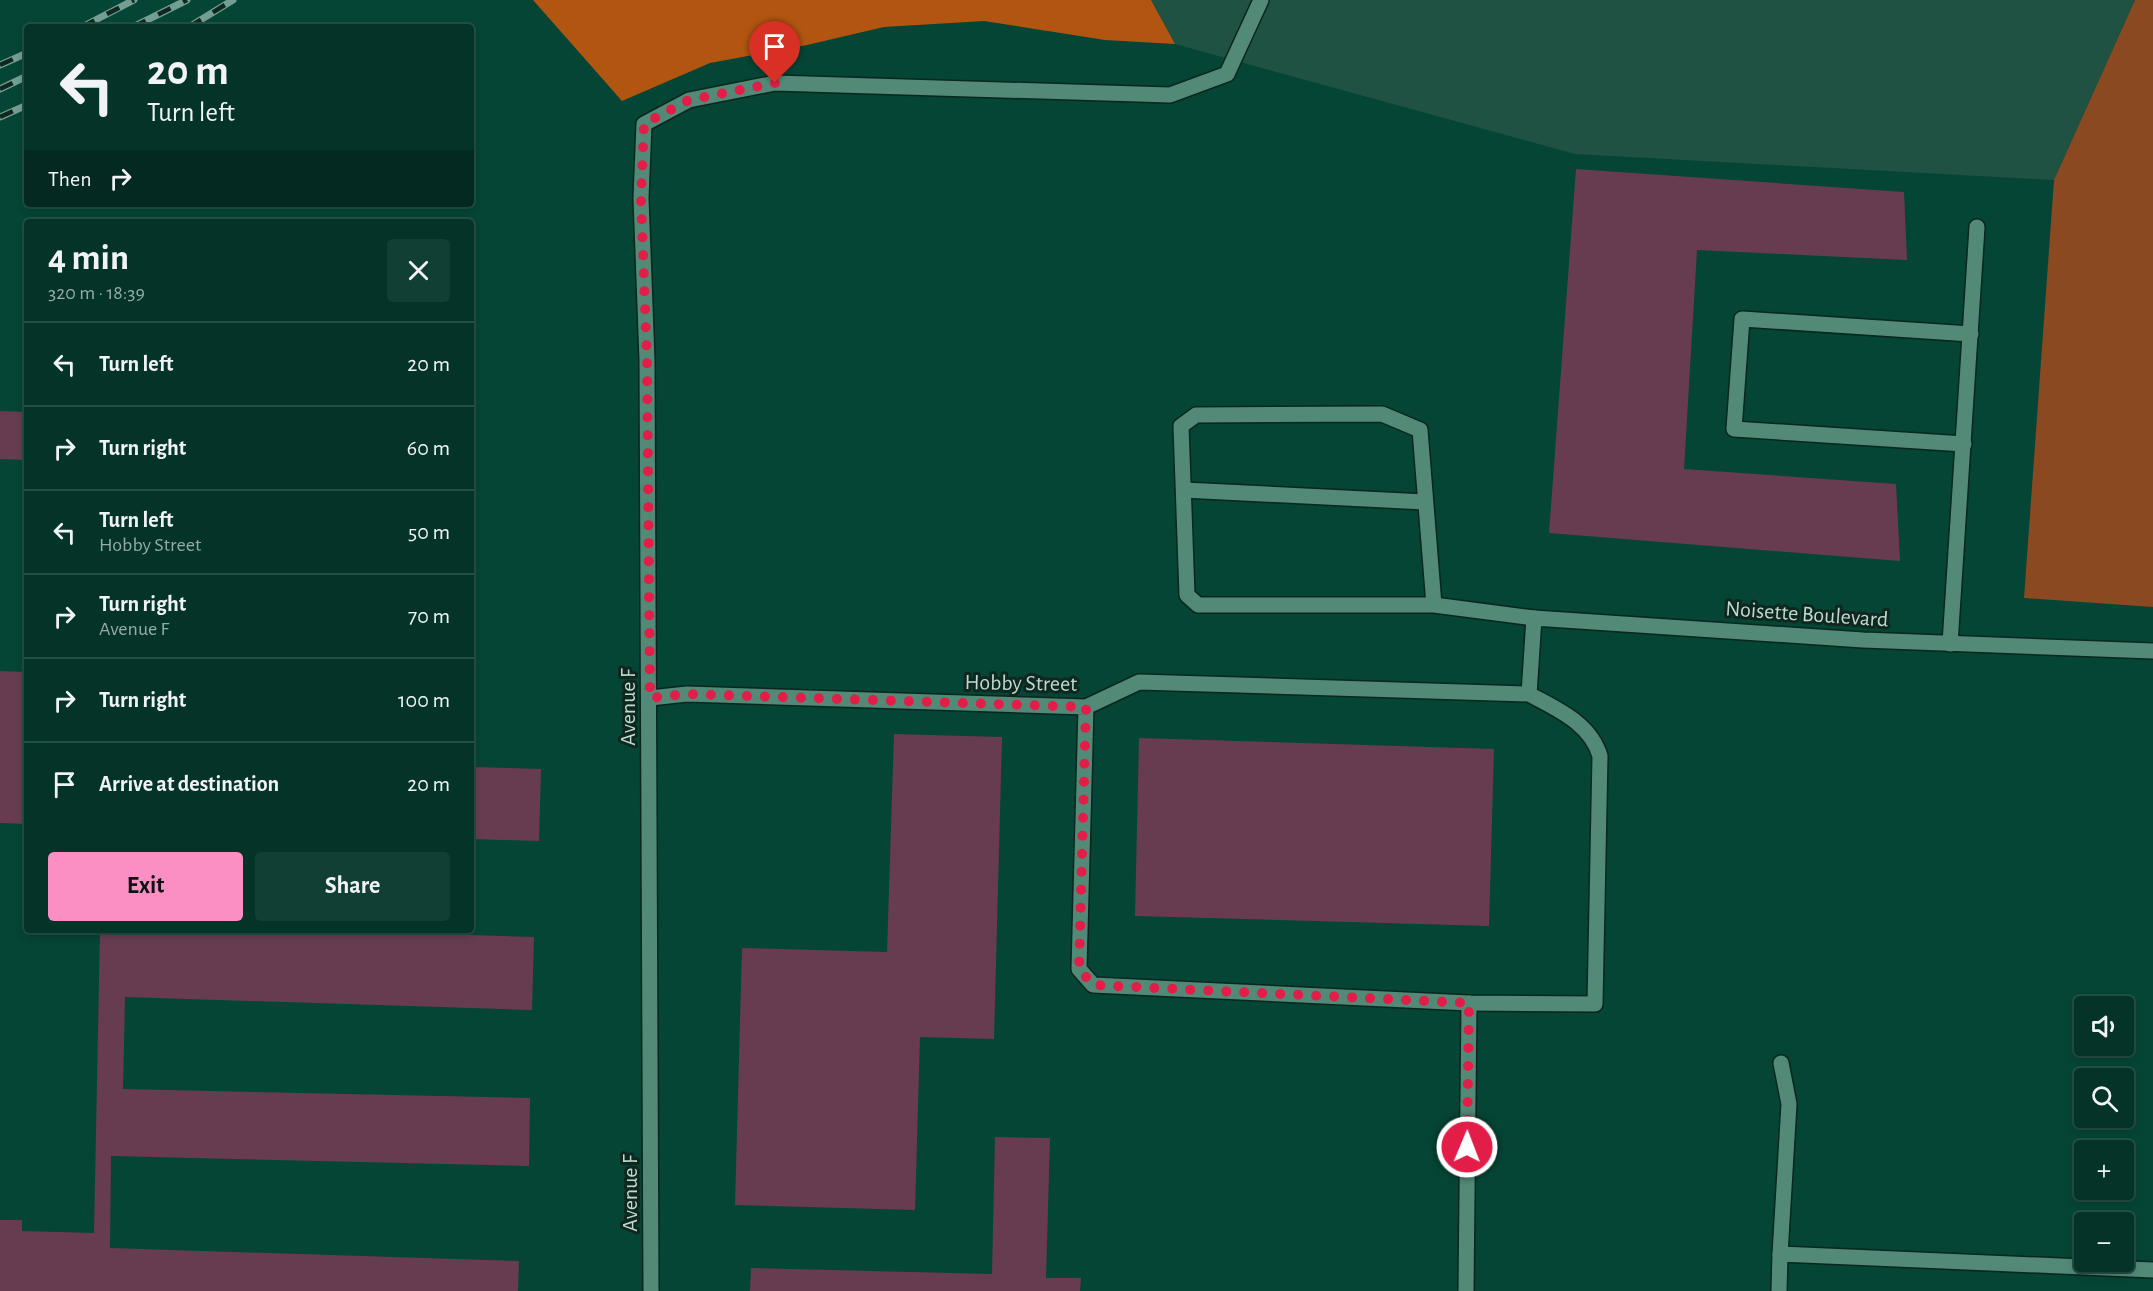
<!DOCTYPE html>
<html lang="en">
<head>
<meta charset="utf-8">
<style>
  body { margin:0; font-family:"Alegreya Sans",sans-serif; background:#123f34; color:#f1f3f6; height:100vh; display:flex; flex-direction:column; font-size:22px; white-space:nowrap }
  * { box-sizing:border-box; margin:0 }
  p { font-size:20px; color:#97aaa8 }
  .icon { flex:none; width:33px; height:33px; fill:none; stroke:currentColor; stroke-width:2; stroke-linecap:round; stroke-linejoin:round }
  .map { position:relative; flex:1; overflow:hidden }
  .sheet { position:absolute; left:24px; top:219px; width:450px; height:714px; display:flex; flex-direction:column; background:#043428; border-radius:6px; box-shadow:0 3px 9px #0003,0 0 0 2px #254f45 }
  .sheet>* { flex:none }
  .top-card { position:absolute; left:24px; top:24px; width:450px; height:183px; border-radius:6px; box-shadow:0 3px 9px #0003,0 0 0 2px #254f45; background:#043428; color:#f1f3f6; overflow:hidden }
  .fabs { position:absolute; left:2074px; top:996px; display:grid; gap:12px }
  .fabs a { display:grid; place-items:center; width:60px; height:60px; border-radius:6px; background:#043428; box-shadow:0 3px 9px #0003,0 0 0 2px #254f45; font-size:30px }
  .pin { position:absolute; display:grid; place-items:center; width:51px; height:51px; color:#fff; margin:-62px -26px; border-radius:50% 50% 50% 0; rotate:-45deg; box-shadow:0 0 6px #0007 }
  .pin .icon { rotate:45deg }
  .me { position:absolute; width:66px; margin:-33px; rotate:1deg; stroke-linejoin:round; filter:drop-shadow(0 0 4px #0008) }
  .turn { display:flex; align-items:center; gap:21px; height:126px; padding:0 24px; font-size:27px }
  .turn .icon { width:78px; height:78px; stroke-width:2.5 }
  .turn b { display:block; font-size:42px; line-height:51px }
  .then { display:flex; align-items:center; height:57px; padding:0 24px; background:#0003; gap:12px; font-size:22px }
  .round { display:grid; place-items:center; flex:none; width:63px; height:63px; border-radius:6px; background:#123f34 }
  .headline { display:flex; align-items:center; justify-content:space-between; height:102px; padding:0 24px }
  h1 { font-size:36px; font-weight:700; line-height:45px }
  .action { display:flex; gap:12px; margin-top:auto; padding:12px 24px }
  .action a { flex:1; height:69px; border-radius:6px; background:#fb8fc4; color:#111; font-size:24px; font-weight:700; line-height:69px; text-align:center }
  .action a+a { background:#123f34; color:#f1f3f6 }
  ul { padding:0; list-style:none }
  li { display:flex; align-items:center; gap:18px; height:84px; padding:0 24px; border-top:2px solid #254f45 }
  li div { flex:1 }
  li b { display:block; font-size:22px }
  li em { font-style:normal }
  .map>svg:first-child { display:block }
  .built { fill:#1f5243 }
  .green { fill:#8a4920 }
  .forest { fill:#b25510 }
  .building { fill:#673c51 }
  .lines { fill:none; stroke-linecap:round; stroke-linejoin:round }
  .minor-casing { stroke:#09271e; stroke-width:18 }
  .minor { stroke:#528a77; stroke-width:15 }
  .rail-casing { stroke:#739e91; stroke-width:7 }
  .rail { stroke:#0f271f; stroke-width:4.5; stroke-dasharray:14; stroke-linecap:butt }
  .route { stroke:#e11d48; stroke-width:10; stroke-dasharray:0 18 }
  .labels { text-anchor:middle; stroke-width:6; stroke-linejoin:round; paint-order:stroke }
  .street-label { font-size:22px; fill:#bedacf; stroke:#0f271f }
</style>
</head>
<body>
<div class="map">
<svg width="2153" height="1291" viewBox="0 0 2153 1291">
  <rect width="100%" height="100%" fill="#054535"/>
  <path class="built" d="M 1151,0 L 2135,0 L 2054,180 L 1575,154 L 1175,44 Z"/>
  <path class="green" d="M 2135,0 L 2153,0 L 2153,607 L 2024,598 L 2054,180 Z"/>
  <path class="forest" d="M 533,0 L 1151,0 L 1175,44 L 1105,40 L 984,21 L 884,27 L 807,45 L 710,63 L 622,101 Z"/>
  <g class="building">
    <path d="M 1576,169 L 1904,192 L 1907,260 L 1697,250 L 1684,469 L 1896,484 L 1900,561 L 1549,533 Z"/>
    <path d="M 0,411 L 27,412 L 27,460 L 0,459 Z"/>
    <path d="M 0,671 L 27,672 L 27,824 L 0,823 Z"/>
    <path d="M 894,734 L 1002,737 L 994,1039 L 920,1037 L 915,1210 L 735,1205 L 742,948 L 887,952 Z"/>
    <path d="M 1139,738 L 1494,749 L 1489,926 L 1135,916 Z"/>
    <path d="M 471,767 L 541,769 L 539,841 L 471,839 Z"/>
    <path d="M 100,930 L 312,930 L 534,937 L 532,1010 L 125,997 L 123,1089 L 530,1098 L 529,1166 L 111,1156 L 110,1248 L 519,1261 L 518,1291 L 0,1291 L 0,1220 L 22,1220 L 22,1231 L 94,1233 Z"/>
    <path d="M 995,1137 L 1050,1138 L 1046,1278 L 1081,1278 L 1080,1291 L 750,1291 L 751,1268 L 992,1274 Z"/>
  </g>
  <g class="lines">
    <defs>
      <g id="minor">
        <path d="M 1964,444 L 1734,429 L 1742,319 L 1971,334"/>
        <path d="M 1184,490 L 1425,502"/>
        <path d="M 1434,605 L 1198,605 L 1187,595 L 1181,426 L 1196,415 L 1382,414 L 1420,430 L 1434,605 L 1534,618"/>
        <path d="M 1950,644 L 1977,227"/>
        <path d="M 1529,694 L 1534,618 L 1863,640 L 2153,651"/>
        <path d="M 650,698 L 687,694 L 1086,707 L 1139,682 L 1529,694 C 1558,710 1590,723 1600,756 L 1595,1004 L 1469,1003 L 1093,985 L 1079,969 L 1086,707"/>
        <path d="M 1780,1254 L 1789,1104 L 1781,1063"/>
        <path d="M 651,1291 L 647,360 L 641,198 L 644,124 L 689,100 L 775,83 L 1170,95 L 1227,74 L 1261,0"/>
        <path d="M 1466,1291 L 1469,1003"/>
        <path d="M 1779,1291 L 1780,1254 L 2153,1270"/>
      </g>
    </defs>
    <use href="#minor" class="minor-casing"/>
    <use href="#minor" class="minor"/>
    <defs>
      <g id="rail">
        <path d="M 82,27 L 134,0"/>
        <path d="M 133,27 L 187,0"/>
        <path d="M 189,27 L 233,0"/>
        <path d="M 0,65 L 27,53"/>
        <path d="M 0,89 L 27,76"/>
        <path d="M 0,117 L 27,105"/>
      </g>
    </defs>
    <use href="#rail" class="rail-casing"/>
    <use href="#rail" class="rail"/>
  </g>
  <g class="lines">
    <path class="route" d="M 775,83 L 689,100 L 644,124 L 641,198 L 647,360 L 650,698 L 687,694 L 1086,707 L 1079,969 L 1093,985 L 1469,1003 L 1467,1147"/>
  </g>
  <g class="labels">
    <g class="street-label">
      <text transform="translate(1807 613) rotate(4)" y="8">Noisette Boulevard</text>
      <text transform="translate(1021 682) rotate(1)" y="8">Hobby Street</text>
      <text transform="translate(627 707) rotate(-90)" y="8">Avenue F</text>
      <text transform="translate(629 1193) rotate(-90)" y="8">Avenue F</text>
    </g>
  </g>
</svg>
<div class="fabs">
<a><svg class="icon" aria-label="sound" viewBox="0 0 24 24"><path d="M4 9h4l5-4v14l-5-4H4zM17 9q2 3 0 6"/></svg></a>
<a><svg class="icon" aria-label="search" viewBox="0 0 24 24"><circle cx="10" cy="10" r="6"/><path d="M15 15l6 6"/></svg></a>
<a>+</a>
<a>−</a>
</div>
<div class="pin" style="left:775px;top:83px;background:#d93025"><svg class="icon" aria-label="arrive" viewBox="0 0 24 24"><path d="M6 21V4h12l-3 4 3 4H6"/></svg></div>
<svg class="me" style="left:1467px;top:1147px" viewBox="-20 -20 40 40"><circle r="17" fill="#e11d48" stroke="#fff" stroke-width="3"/><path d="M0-11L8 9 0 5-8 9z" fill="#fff"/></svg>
<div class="top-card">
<div class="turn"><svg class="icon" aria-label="left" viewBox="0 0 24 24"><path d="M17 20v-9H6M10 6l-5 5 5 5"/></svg><div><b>20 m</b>Turn left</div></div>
<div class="then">Then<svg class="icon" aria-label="right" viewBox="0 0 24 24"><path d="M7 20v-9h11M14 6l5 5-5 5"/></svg></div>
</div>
<section class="sheet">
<div class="headline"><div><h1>4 min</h1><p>320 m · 18:39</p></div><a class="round"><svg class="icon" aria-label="close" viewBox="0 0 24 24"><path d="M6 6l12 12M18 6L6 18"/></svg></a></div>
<ul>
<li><svg class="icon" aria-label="left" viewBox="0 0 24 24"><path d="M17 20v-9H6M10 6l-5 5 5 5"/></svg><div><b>Turn left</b></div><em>20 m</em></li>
<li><svg class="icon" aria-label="right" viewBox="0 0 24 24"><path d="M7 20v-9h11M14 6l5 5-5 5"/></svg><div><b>Turn right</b></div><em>60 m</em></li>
<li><svg class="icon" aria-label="left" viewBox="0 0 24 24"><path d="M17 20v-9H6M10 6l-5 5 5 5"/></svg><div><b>Turn left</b><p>Hobby Street</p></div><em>50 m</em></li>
<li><svg class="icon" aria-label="right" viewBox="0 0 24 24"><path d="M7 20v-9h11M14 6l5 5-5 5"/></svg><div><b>Turn right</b><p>Avenue F</p></div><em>70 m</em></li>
<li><svg class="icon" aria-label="right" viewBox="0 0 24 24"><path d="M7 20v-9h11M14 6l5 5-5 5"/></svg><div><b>Turn right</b></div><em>100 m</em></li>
<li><svg class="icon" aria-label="arrive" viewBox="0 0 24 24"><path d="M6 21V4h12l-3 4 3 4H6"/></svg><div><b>Arrive at destination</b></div><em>20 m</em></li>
</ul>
<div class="action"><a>Exit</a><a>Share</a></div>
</section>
</div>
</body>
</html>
